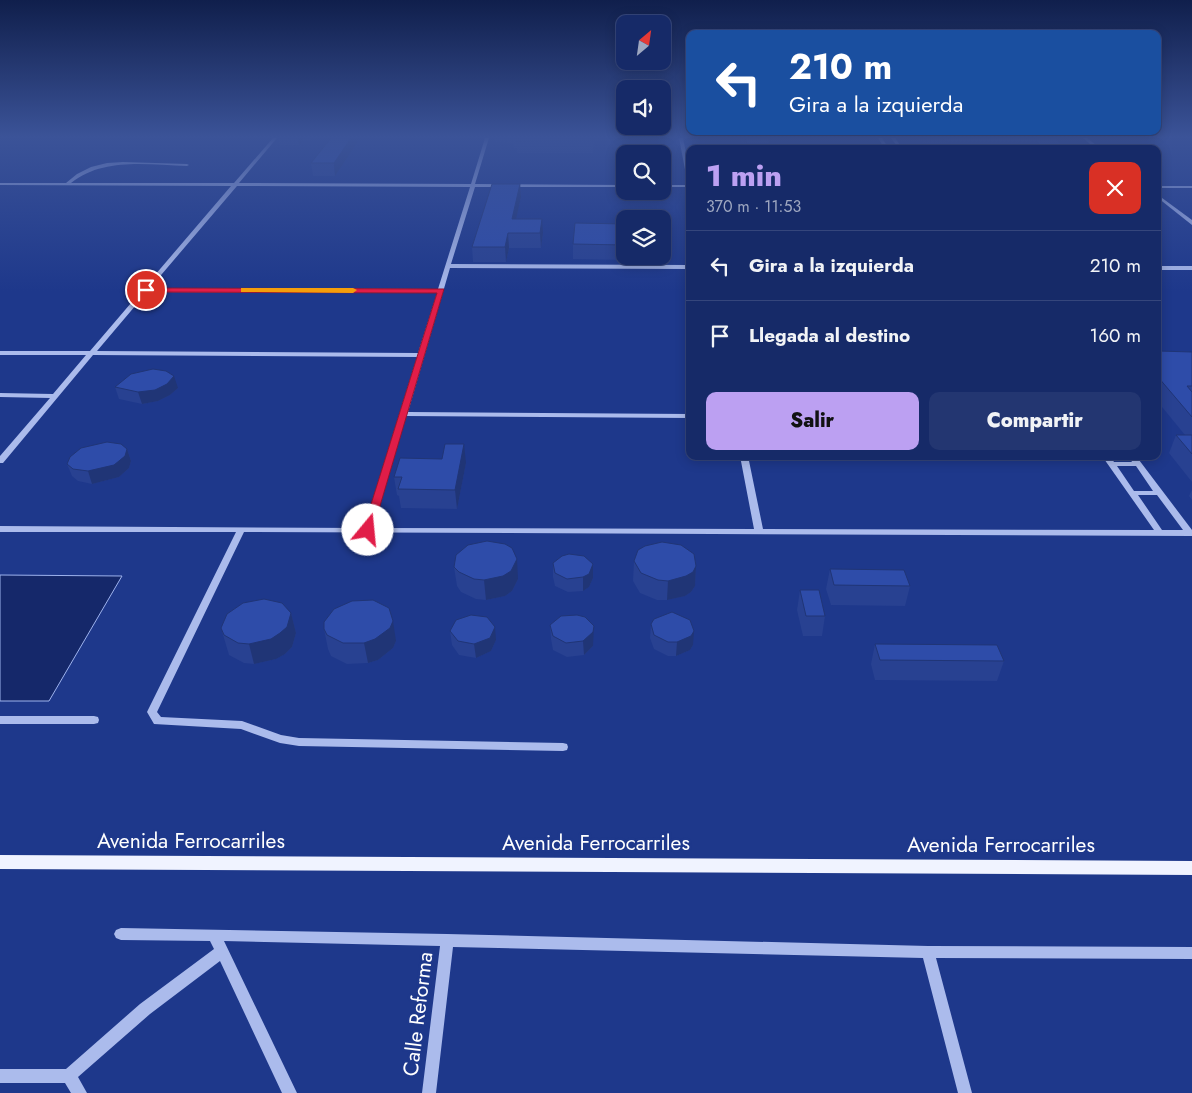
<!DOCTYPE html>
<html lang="es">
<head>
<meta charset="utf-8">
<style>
  body { margin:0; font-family:Jost,sans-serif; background:#233671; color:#f1f3f6; height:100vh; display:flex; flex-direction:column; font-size:19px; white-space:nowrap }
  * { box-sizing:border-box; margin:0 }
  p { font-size:16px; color:#9ea7c0 }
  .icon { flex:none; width:28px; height:28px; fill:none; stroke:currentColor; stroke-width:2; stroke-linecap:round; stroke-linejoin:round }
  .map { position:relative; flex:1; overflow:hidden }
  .drawer { position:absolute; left:686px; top:145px; width:475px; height:315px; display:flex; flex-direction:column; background:#162a68; border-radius:10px; box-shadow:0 2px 12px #0003,0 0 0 1px #35467c }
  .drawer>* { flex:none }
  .hud { position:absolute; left:686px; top:30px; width:475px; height:105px; border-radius:10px; box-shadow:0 2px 12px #0003,0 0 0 1px #35467c; background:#1a4fa0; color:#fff; overflow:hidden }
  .needle { width:32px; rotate:29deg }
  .buttons { position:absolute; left:616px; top:15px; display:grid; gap:10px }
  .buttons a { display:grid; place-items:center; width:55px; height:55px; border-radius:10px; background:#162a68; box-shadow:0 2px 12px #0003,0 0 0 1px #35467c; font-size:25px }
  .pin { position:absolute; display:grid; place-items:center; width:42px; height:42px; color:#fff; margin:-21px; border:2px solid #fff; border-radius:50%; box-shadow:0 1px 5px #0007 }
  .me { position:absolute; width:55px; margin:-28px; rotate:17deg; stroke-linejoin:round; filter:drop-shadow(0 0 4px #0008) }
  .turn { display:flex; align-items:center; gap:18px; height:105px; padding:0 20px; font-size:22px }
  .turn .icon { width:65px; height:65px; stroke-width:2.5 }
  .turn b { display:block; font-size:35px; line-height:42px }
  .round { display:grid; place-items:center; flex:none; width:52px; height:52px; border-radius:10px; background:#233671 }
  .summary { display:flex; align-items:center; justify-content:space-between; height:85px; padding:0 20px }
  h1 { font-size:30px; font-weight:800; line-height:38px; color:#bca0f2 }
  .button { display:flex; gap:10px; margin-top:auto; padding:10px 20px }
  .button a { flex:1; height:58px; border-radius:10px; background:#bca0f2; color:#111; font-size:20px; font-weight:800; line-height:58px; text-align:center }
  .button a+a { background:#233671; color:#f1f3f6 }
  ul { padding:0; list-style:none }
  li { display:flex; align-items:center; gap:15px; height:70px; padding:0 20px; border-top:1px solid #35467c }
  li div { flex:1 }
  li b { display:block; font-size:19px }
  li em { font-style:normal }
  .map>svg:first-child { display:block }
  .water { fill:#15286a; stroke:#9eb3ee }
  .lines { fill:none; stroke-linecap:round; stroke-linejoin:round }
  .minor { fill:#abbbec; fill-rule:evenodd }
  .major { fill:#f0f3ff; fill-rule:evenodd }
  .wall { fill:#284191 }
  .shaded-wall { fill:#203576 }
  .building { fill:#2e4ca9; stroke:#203576 }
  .route { fill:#e11d48; stroke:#92132f }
  .slow { fill:#f59e0b }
  .labels { text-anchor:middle; stroke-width:5; stroke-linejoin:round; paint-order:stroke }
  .near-street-label { font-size:21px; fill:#fff; stroke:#1e388b }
</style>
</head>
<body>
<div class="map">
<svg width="1192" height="1093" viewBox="0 0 1192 1093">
  <rect width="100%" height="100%" fill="#1e388b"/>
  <path class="water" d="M 0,575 L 122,576 L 49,701 L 0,701 Z"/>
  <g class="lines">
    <g class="minor">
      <path d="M 273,138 L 277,138 L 239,183 L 471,184 L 485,138 L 489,138 L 475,184 L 625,185 L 625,187 L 475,187 L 451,264 L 690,265 L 690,269 L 450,268 L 408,412 L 690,414 L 690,418 L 406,416 L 373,528 L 754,529 L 740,456 L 748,456 L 763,529 L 1154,530 L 1102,456 L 1110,456 L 1114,462 L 1132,462 L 1128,456 L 1136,456 L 1192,530 L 1192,536 L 244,532 L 157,712 L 161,717 L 242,721 L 281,735 L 299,738 L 563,743 L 567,744 L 568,747 L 567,750 L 563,751 L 299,746 L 280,743 L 241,729 L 154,724 L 147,712 L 236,532 L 0,532 L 0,526 L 364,528 L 417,357 L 93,355 L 3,463 L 0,463 L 0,456 L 50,398 L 0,397 L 0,393 L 53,394 L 86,355 L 0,355 L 0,351 L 90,351 L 231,186 L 0,185 L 0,183 L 66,183 L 77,174 L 91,167 L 107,163 L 123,162 L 187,164 L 189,165 L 187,166 C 148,165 104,157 71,183 L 234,183 ZM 237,186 L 470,187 L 438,289 L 150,288 ZM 147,292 L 437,293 L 418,353 L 97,351 ZM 1117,466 L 1136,466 L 1153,491 L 1134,491 ZM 1138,495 L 1157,495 L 1183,530 L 1162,530 Z"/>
      <path d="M 679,138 L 683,138 L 690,172 L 690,187 L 662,187 L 662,185 L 688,185 Z"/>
      <path d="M 878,138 L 882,138 L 889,149 L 885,149 Z"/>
      <path d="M 891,138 L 895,138 L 903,149 L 899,149 Z"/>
      <path d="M 1083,138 L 1087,138 L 1101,149 L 1096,149 Z"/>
      <rect x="1158" y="186" width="34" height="2"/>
      <path d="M 1158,195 L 1192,220 L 1192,225 L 1158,198 Z"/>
      <rect x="1158" y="266" width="34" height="4"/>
      <path d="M 0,716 L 94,716 L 98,717 L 99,720 L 98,723 L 94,724 L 0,724 Z"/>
      <path d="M 121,928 L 447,934 L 928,946 L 1192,947 L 1192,959 L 936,958 L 972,1093 L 958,1093 L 923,958 L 453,947 L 436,1093 L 422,1093 L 440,946 L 224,941 L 297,1093 L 282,1093 L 220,961 L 150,1014 L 78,1077 L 87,1093 L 71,1093 L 65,1083 L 0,1083 L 0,1069 L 66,1069 L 140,1004 L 214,949 L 210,941 L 121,940 L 116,938 L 114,934 L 116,930 Z"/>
    </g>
    <path class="major" d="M 0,855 L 1192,861 L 1192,875 L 0,869 Z"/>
  </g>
  <g class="wall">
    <path d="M 278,138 L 312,138 L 310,141 L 303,141 L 299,145 L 280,145 Z"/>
    <path d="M 331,138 L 335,176 L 313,176 L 311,163 Z"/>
    <path d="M 494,138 L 619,138 L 619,140 L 594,140 L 593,153 L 517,153 L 517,148 L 514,148 L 513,143 L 495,142 Z"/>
    <path d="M 740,138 L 768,138 L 770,144 L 770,149 L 744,149 Z"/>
    <path d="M 917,138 L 1047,138 L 1067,149 L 939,149 L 936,146 L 922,143 Z"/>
    <path d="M 520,184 L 521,197 L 516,219 L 543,233 L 541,248 L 509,248 L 506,262 L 473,262 L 472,247 Z"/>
    <path d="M 625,224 L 625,256 L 626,256 L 626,260 L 573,259 L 573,244 Z"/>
    <path d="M 1158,351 L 1192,352 L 1192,482 L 1169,453 L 1176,435 L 1185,435 L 1158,402 Z"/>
    <path d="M 115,387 L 178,388 L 170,395 L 158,401 L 142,404 L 119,399 Z"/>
    <path d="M 127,449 L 131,461 L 129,468 L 119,477 L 92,484 L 78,481 L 72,476 L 67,464 Z"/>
    <path d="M 466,463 L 457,509 L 401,508 L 399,496 L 397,495 L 394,477 Z"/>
    <path d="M 1192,490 L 1192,500 L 1189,496 Z"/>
    <path d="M 634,561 L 696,566 L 695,586 L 691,592 L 685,596 L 667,600 L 657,600 L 640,593 L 633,581 Z"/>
    <path d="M 553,563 L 593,564 L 593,578 L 589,587 L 583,591 L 568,592 L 555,586 L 553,577 Z"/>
    <path d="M 454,567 L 518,579 L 512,591 L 505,596 L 486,600 L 476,599 L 461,592 L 457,586 Z"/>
    <path d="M 830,569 L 910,586 L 905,606 L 831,605 L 826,589 Z"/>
    <path d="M 800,590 L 825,616 L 822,636 L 803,636 L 797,610 Z"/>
    <path d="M 291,613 L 296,633 L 292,647 L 285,654 L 276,659 L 254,664 L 244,663 L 229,655 L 221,628 Z"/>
    <path d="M 651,624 L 693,645 L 690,650 L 676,656 L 668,656 L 654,649 L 650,638 Z"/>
    <path d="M 550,625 L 593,646 L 584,655 L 567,657 L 553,650 L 551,639 Z"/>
    <path d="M 324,629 L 396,641 L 393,648 L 378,660 L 368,663 L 347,664 L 331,656 L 328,649 Z"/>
    <path d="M 450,631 L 496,640 L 491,651 L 476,658 L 459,655 L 452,645 Z"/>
    <path d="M 875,644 L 1004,661 L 997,681 L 875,680 L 871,664 Z"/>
  </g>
  <g class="shaded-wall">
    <path d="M 298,138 L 303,138 L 303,141 L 299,145 Z"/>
    <path d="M 351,138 L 360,138 L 335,176 L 334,163 Z"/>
    <path d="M 520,184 L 521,197 L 513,233 L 512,219 Z"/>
    <path d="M 542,219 L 543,233 L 541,248 L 540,233 Z"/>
    <path d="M 508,233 L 509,248 L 506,262 L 505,247 Z"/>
    <path d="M 174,376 L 178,388 L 170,395 L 158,401 L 142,404 L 138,392 Z"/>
    <path d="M 464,444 L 466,463 L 457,509 L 455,490 Z"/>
    <path d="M 127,449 L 131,461 L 129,468 L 119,477 L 92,484 L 88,471 Z"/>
    <path d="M 517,559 L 518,579 L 512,591 L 505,596 L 486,600 L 484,580 Z"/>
    <path d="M 593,564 L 593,578 L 589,587 L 583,591 L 583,577 Z"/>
    <path d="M 696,566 L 695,586 L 691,592 L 685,596 L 667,600 L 668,581 Z"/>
    <path d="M 291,613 L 296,633 L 292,647 L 285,654 L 276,659 L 254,664 L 249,644 Z"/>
    <path d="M 393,621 L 396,641 L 393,648 L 378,660 L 368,663 L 364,643 Z"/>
    <path d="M 594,626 L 593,646 L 584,655 L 583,641 Z"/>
    <path d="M 495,627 L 496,640 L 491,651 L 476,658 L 474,644 Z"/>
    <path d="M 694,631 L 693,645 L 690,650 L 676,656 L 677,642 Z"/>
  </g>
  <g class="building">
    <path d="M 331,138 L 351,138 L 334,163 L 311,163 Z"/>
    <path d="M 517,138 L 593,138 L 593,140 L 516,141 Z"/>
    <path d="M 745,138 L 768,138 L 770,144 L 747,144 Z"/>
    <path d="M 942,138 L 1055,138 L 1067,149 L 1044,149 L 1037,142 L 946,142 Z"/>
    <path d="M 492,184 L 520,184 L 512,219 L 542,219 L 540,233 L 508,233 L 505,247 L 472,247 Z"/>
    <path d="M 575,223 L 625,224 L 625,245 L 573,244 Z"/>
    <path d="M 1158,351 L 1192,352 L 1192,386 L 1187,386 L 1192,392 L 1192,417 L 1158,377 Z"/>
    <path d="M 153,369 L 166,371 L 174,376 L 167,384 L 155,390 L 138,392 L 115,387 L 131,374 Z"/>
    <path d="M 1176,435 L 1192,435 L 1192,454 Z"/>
    <path d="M 107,442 L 121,444 L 127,449 L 125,456 L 114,465 L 88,471 L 73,469 L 67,464 L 70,457 L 81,448 Z"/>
    <path d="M 445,444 L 464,444 L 455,490 L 398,489 L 402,477 L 394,477 L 400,458 L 442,459 Z"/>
    <path d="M 487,541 L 505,544 L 512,548 L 517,559 L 511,571 L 503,576 L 484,580 L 474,579 L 459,572 L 454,567 L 456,555 L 468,545 Z"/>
    <path d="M 662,542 L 681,545 L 694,554 L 696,566 L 693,572 L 686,576 L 668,581 L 658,580 L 641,573 L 634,561 L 638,550 L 645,546 Z"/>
    <path d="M 569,554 L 584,556 L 593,564 L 589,574 L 583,577 L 567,579 L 555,573 L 553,563 L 562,556 Z"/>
    <path d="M 830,569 L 904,570 L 910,586 L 834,585 Z"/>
    <path d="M 800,590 L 819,590 L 825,616 L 806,616 Z"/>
    <path d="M 264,599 L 282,603 L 291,613 L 287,627 L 280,633 L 271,639 L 249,644 L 238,643 L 224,635 L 221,628 L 227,614 L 243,603 Z"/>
    <path d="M 373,600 L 389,608 L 393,621 L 390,628 L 375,639 L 364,643 L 343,643 L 327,635 L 324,629 L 324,622 L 334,609 L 352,601 Z"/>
    <path d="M 672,612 L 690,620 L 694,631 L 691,636 L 677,642 L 668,642 L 654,635 L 651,624 L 654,619 Z"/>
    <path d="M 471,615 L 487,617 L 495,627 L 490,638 L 474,644 L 458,641 L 450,631 L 456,620 Z"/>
    <path d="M 577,615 L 585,617 L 594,626 L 593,632 L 583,641 L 566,643 L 553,636 L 550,625 L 561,616 Z"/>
    <path d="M 875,644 L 997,645 L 1004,661 L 880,660 Z"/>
  </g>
  <linearGradient id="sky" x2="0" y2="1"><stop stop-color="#101f4c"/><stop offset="0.47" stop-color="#3b5398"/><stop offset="1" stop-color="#3b5398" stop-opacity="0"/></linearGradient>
  <rect width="1192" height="291" fill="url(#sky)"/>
  <path class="route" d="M 143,288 L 444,289 L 372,533 L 364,533 L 363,530 L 437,293 L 146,292 L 143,291 Z"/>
  <path class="slow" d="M 241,288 L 353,288 L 357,290 L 353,293 L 244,292 L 241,292 Z"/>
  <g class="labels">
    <g class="near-street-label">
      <text x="191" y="848">Avenida Ferrocarriles</text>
      <text x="596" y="850">Avenida Ferrocarriles</text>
      <text x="1001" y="852">Avenida Ferrocarriles</text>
      <text transform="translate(418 1014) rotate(-83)" y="7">Calle Reforma</text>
    </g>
  </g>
</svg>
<div class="buttons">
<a><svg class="needle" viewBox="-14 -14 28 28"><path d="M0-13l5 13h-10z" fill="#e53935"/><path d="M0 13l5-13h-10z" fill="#9ea7c0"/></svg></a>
<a><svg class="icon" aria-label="sound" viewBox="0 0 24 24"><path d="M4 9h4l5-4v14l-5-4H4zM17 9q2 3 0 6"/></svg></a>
<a><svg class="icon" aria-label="search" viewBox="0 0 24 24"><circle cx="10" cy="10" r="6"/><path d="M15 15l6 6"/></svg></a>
<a><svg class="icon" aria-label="layers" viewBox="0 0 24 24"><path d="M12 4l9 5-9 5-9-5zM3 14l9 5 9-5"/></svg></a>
</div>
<div class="pin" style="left:146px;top:290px;background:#d93025"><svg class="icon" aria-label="arrive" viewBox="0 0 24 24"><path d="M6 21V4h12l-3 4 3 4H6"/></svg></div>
<svg class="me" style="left:368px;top:530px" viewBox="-20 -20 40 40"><circle r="19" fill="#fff"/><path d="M0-13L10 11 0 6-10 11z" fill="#e11d48"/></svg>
<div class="hud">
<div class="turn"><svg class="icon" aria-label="left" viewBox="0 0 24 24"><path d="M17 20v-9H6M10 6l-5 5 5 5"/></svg><div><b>210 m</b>Gira a la izquierda</div></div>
</div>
<section class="drawer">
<div class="summary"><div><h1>1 min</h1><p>370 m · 11:53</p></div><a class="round" style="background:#d93025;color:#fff"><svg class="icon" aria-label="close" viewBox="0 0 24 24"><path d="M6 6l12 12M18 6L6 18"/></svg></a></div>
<ul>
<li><svg class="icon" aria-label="left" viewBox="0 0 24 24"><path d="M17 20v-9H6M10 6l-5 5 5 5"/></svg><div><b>Gira a la izquierda</b></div><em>210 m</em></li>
<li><svg class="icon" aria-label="arrive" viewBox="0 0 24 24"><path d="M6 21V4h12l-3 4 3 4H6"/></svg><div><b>Llegada al destino</b></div><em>160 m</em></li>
</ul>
<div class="button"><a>Salir</a><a>Compartir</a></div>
</section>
</div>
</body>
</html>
